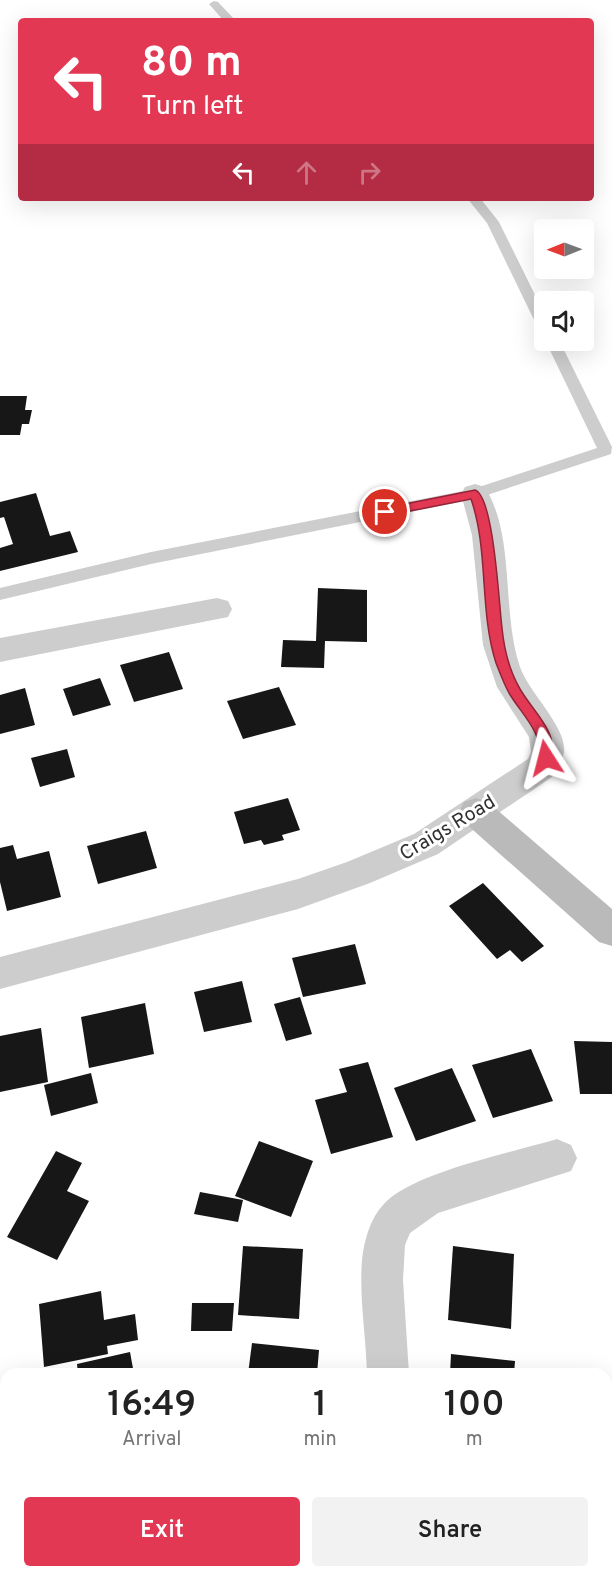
<!DOCTYPE html>
<html lang="en">
<head>
<meta charset="utf-8">
<style>
  body { margin:0; font-family:Overpass,sans-serif; background:#f2f2f2; color:#222; height:100vh; display:flex; flex-direction:column; font-size:22px; white-space:nowrap }
  * { box-sizing:border-box; margin:0 }
  p { font-size:20px; color:#767676 }
  .icon { flex:none; width:33px; height:33px; fill:none; stroke:currentColor; stroke-width:2; stroke-linecap:round; stroke-linejoin:round }
  .map { position:relative; flex:1; overflow:hidden }
  .drawer { position:absolute; left:0px; top:1368px; width:612px; height:210px; display:flex; flex-direction:column; background:#fff; border-radius:18px 18px 0 0; box-shadow:0 6px 24px #0002 }
  .drawer>* { flex:none }
  .banner { position:absolute; left:18px; top:18px; width:576px; height:183px; border-radius:6px; box-shadow:0 6px 24px #0002; background:#e23854; color:#fff; overflow:hidden }
  .needle { width:39px; rotate:269deg }
  .fabs { position:absolute; left:534px; top:219px; display:grid; gap:12px }
  .fabs a { display:grid; place-items:center; width:60px; height:60px; border-radius:6px; background:#fff; box-shadow:0 6px 24px #0002; font-size:30px }
  .pin { position:absolute; display:grid; place-items:center; width:51px; height:51px; color:#fff; margin:-26px; border:3px solid #fff; border-radius:50%; box-shadow:0 2px 6px #0007 }
  .me { position:absolute; width:66px; margin:-33px; rotate:351deg; stroke-linejoin:round; filter:drop-shadow(0 0 4px #0008) }
  .turn { display:flex; align-items:center; gap:21px; height:126px; padding:0 24px; font-size:27px }
  .turn .icon { width:78px; height:78px; stroke-width:2.5 }
  .turn b { display:block; font-size:42px; line-height:51px }
  .lanes { display:flex; align-items:center; height:57px; padding:0 24px; background:#0003; justify-content:center; gap:30px; direction:ltr }
  .lanes .off { opacity:.35 }
  .eta { display:flex; justify-content:space-evenly; align-items:center; height:102px; text-align:center }
  .eta b { font-size:36px; font-weight:600; line-height:42px }
  .cta { display:flex; gap:12px; margin-top:auto; padding:12px 24px }
  .cta a { flex:1; height:69px; border-radius:6px; background:#e23854; color:#fff; font-size:24px; font-weight:600; line-height:69px; text-align:center }
  .cta a+a { background:#f2f2f2; color:#222 }
  .map>svg:first-child { display:block }
  .green { fill:#e8eddf }
  .building { fill:#171717 }
  .lines { fill:none; stroke-linecap:round; stroke-linejoin:round }
  .path { stroke:#cdcdcd; stroke-width:4.5; stroke-dasharray:4 4; stroke-linecap:butt }
  .lane { fill:#cdcdcd; fill-rule:evenodd }
  .street { fill:#cdcdcd; fill-rule:evenodd }
  .secondary { fill:#bababa; fill-rule:evenodd }
  .route { fill:#e23854; stroke:#932437; stroke-width:1.5 }
  .labels { text-anchor:middle; stroke-width:6; stroke-linejoin:round; paint-order:stroke }
  .street-label { font-size:20px; fill:#303030; stroke:#fff }
</style>
</head>
<body>
<div class="map">
<svg width="612" height="1578" viewBox="0 0 612 1578">
  <rect width="100%" height="100%" fill="#fff"/>
  <path class="green" d="M 90,1572 L 354,1572 L 353,1578 L 72,1578 Z"/>
  <g class="building">
    <path d="M 0,396 L 27,396 L 25,410 L 32,410 L 29,424 L 22,424 L 20,435 L 0,435 Z"/>
    <path d="M 36,493 L 50,536 L 70,531 L 78,552 L 0,571 L 0,548 L 13,544 L 4,517 L 0,518 L 0,502 Z"/>
    <path d="M 318,588 L 367,590 L 367,642 L 325,641 L 324,668 L 281,667 L 283,640 L 316,641 Z"/>
    <path d="M 169,652 L 183,689 L 134,702 L 120,665 Z"/>
    <path d="M 100,678 L 111,705 L 73,716 L 63,689 Z"/>
    <path d="M 279,687 L 296,725 L 243,739 L 227,701 Z"/>
    <path d="M 25,688 L 35,725 L 0,734 L 0,695 Z"/>
    <path d="M 67,749 L 75,777 L 40,787 L 31,758 Z"/>
    <path d="M 288,798 L 300,830 L 282,835 L 284,840 L 264,845 L 261,840 L 244,844 L 234,812 Z"/>
    <path d="M 146,831 L 157,868 L 98,884 L 87,846 Z"/>
    <path d="M 13,845 L 17,859 L 49,851 L 61,897 L 7,911 L 0,882 L 0,848 Z"/>
    <path d="M 483,883 L 544,946 L 522,962 L 510,950 L 497,959 L 449,906 Z"/>
    <path d="M 355,944 L 366,984 L 303,997 L 292,958 Z"/>
    <path d="M 242,981 L 252,1022 L 204,1032 L 194,992 Z"/>
    <path d="M 300,997 L 312,1034 L 286,1041 L 274,1004 Z"/>
    <path d="M 145,1003 L 154,1054 L 89,1068 L 81,1017 Z"/>
    <path d="M 41,1028 L 48,1082 L 0,1092 L 0,1036 Z"/>
    <path d="M 574,1041 L 612,1042 L 612,1094 L 580,1094 Z"/>
    <path d="M 531,1049 L 553,1101 L 493,1118 L 472,1065 Z"/>
    <path d="M 368,1062 L 393,1137 L 331,1154 L 315,1100 L 347,1092 L 339,1069 Z"/>
    <path d="M 452,1068 L 476,1121 L 416,1141 L 394,1088 Z"/>
    <path d="M 91,1073 L 98,1103 L 51,1116 L 44,1085 Z"/>
    <path d="M 259,1141 L 313,1161 L 291,1217 L 235,1196 Z"/>
    <path d="M 56,1151 L 82,1163 L 67,1191 L 89,1201 L 57,1260 L 7,1237 Z"/>
    <path d="M 200,1192 L 243,1200 L 238,1222 L 194,1214 Z"/>
    <path d="M 243,1246 L 303,1249 L 299,1319 L 238,1315 Z"/>
    <path d="M 453,1246 L 514,1254 L 511,1329 L 448,1320 Z"/>
    <path d="M 101,1291 L 104,1320 L 135,1314 L 138,1340 L 107,1346 L 108,1354 L 44,1367 L 39,1304 Z"/>
    <path d="M 192,1303 L 234,1303 L 232,1331 L 191,1331 Z"/>
    <path d="M 252,1343 L 319,1350 L 317,1374 L 248,1374 Z"/>
    <path d="M 130,1352 L 134,1374 L 78,1374 L 77,1364 Z"/>
    <path d="M 451,1354 L 515,1361 L 514,1374 L 450,1374 Z"/>
  </g>
  <g class="lines">
    <path class="path" d="M 43,1572 L 44,1578"/>
    <g class="lane">
      <path d="M 214,1 L 218,2 L 236,21 L 224,21 L 209,4 Z"/>
      <path d="M 467,198 L 480,198 L 499,222 L 544,313 L 544,330 L 537,326 L 487,223 Z"/>
      <path d="M 545,340 L 559,340 L 612,447 L 611,454 L 475,499 L 151,564 L 0,600 L 0,588 L 151,552 L 473,489 L 597,448 Z"/>
    </g>
    <g class="street">
      <path d="M 475,484 L 485,487 C 516,538 501,611 520,667 C 529,693 567,727 564,752 C 562,762 556,770 552,777 L 438,854 L 370,883 L 298,909 L 0,989 L 0,957 L 298,879 L 347,862 L 414,834 L 528,759 L 531,752 L 529,737 L 497,687 L 483,645 L 472,535 L 461,494 L 465,487 Z"/>
      <path d="M 217,598 L 228,601 L 232,609 L 228,617 L 0,662 L 0,638 Z"/>
      <path d="M 557,1139 L 571,1145 L 577,1158 L 571,1171 L 438,1213 L 410,1233 L 405,1245 L 403,1280 L 409,1374 L 367,1374 C 366,1336 359,1297 362,1260 C 364,1241 370,1219 383,1205 C 410,1173 514,1152 557,1139 Z"/>
      <path d="M 606,1509 L 612,1510 L 612,1556 L 606,1555 Z"/>
      <path d="M 6,1527 L 6,1572 L 8,1572 L 0,1574 L 0,1528 Z"/>
    </g>
    <path class="secondary" d="M 476,798 L 488,802 L 612,909 L 612,946 L 599,942 L 464,822 L 459,812 L 464,802 Z"/>
  </g>
  <path class="route" d="M 475,490 C 494,496 499,606 502,628 C 504,648 510,672 520,689 C 534,713 556,729 553,758 L 546,763 L 540,758 C 542,731 522,715 509,693 C 504,684 500,673 496,663 C 479,610 489,551 471,499 L 385,516 L 379,512 L 385,508 Z"/>
  <g class="labels">
    <g class="street-label">
      <text transform="translate(447 827) rotate(-31)" y="7">Craigs Road</text>
    </g>
  </g>
</svg>
<div class="fabs">
<a><svg class="needle" viewBox="-14 -14 28 28"><path d="M0-13l5 13h-10z" fill="#e53935"/><path d="M0 13l5-13h-10z" fill="#767676"/></svg></a>
<a><svg class="icon" aria-label="sound" viewBox="0 0 24 24"><path d="M4 9h4l5-4v14l-5-4H4zM17 9q2 3 0 6"/></svg></a>
</div>
<div class="pin" style="left:385px;top:512px;background:#d93025"><svg class="icon" aria-label="arrive" viewBox="0 0 24 24"><path d="M6 21V4h12l-3 4 3 4H6"/></svg></div>
<svg class="me" style="left:546px;top:758px" viewBox="-20 -20 40 40"><path d="M0-17L14 15 0 8-14 15z" fill="#e23854" stroke="#fff" stroke-width="4"/></svg>
<div class="banner">
<div class="turn"><svg class="icon" aria-label="left" viewBox="0 0 24 24"><path d="M17 20v-9H6M10 6l-5 5 5 5"/></svg><div><b>80 m</b>Turn left</div></div>
<div class="lanes"><svg class="icon" aria-label="left" viewBox="0 0 24 24"><path d="M17 20v-9H6M10 6l-5 5 5 5"/></svg><svg class="icon off" aria-label="ahead" viewBox="0 0 24 24"><path d="M12 20V5M6 11l6-6 6 6"/></svg><svg class="icon off" aria-label="right" viewBox="0 0 24 24"><path d="M7 20v-9h11M14 6l5 5-5 5"/></svg></div>
</div>
<section class="drawer">
<div class="eta">
<div><b>16:49</b><p>Arrival</p></div>
<div><b>1</b><p>min</p></div>
<div><b>100</b><p>m</p></div>
</div>
<div class="cta"><a>Exit</a><a>Share</a></div>
</section>
</div>
</body>
</html>
